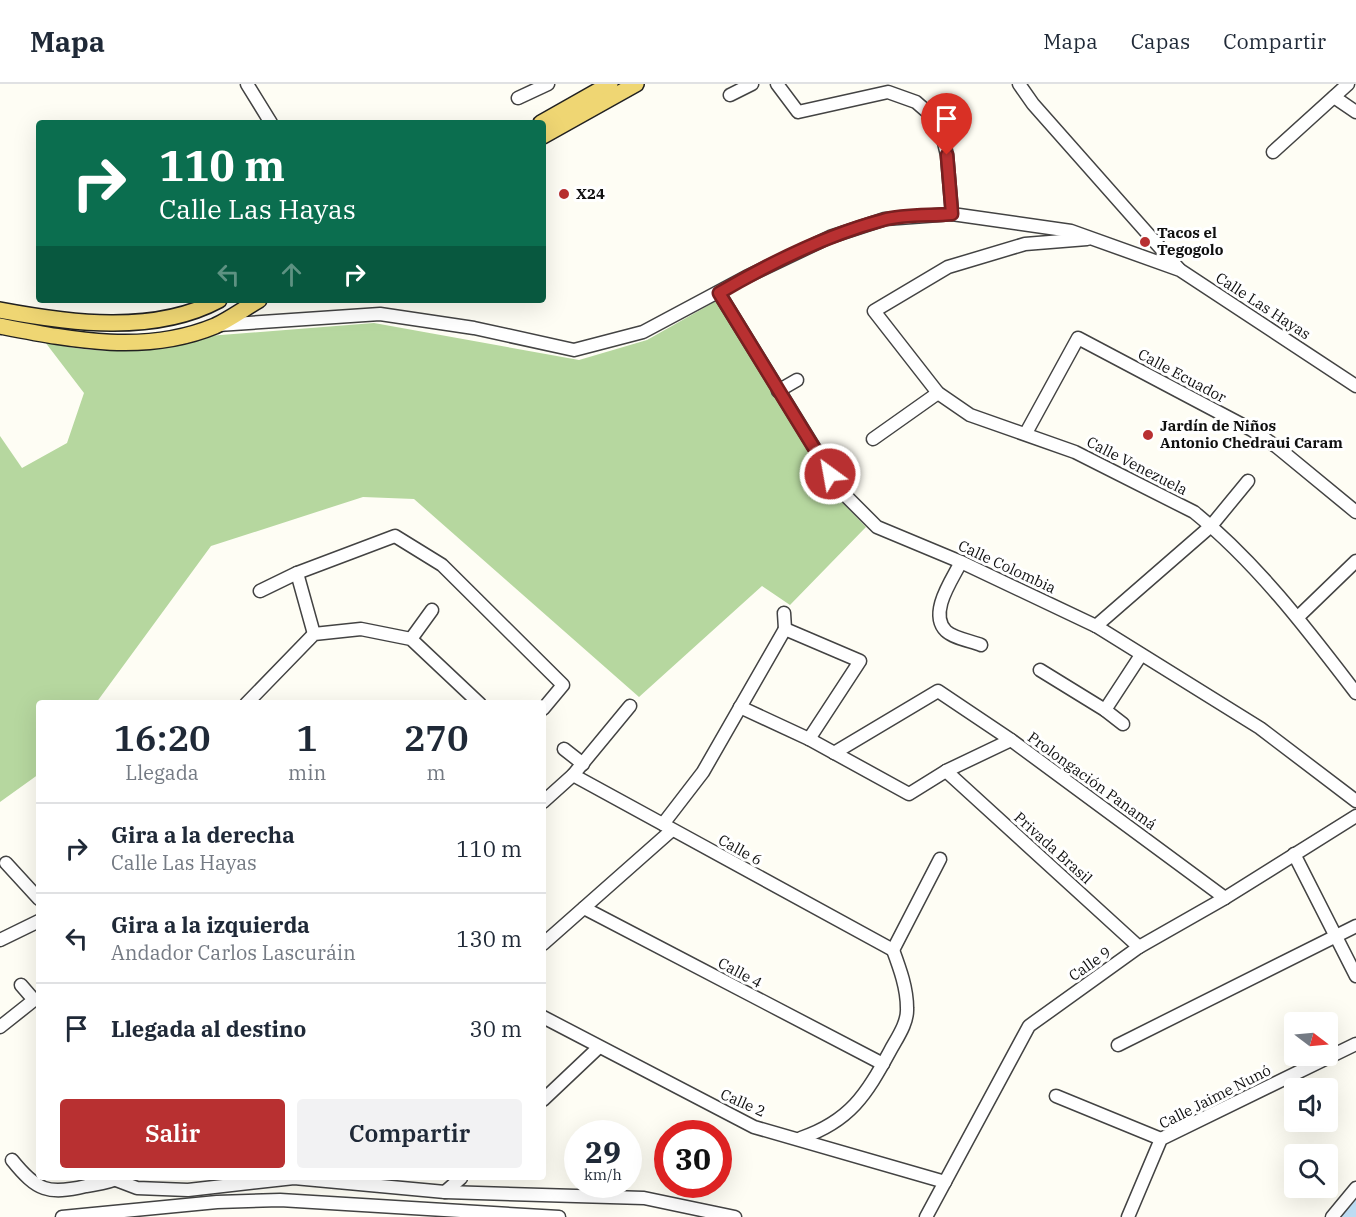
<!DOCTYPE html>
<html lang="es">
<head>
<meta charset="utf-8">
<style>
  body { margin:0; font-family:"IBM Plex Serif",serif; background:#f2f2f3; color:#1f2937; height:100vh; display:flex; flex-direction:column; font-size:22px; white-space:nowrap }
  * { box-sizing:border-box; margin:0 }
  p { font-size:20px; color:#747a83 }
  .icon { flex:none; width:33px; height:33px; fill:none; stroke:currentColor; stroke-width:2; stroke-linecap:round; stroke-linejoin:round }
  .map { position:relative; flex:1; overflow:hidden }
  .details { position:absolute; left:36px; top:616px; width:510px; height:480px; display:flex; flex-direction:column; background:#fff; border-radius:6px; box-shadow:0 6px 24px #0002 }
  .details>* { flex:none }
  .top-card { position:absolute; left:36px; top:36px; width:510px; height:183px; border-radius:6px; box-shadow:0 6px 24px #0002; background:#0b6e4f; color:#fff; overflow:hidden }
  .needle { width:39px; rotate:106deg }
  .buttons { position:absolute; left:1284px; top:928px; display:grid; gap:12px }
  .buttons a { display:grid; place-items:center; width:54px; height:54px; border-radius:6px; background:#fff; box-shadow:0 6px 24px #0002; font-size:30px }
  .speed { position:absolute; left:564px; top:1036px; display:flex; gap:12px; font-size:30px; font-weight:700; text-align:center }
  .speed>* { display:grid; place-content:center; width:78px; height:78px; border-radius:50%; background:#fff; box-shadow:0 6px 24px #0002; line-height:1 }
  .speed small { font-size:15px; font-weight:400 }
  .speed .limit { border:9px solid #d22; background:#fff; color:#111 }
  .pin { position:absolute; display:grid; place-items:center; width:51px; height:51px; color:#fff; margin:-62px -26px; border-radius:50% 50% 50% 0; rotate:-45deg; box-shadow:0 0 6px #0007 }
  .pin .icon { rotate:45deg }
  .me { position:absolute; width:66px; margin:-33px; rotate:328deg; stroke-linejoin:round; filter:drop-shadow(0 0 4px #0008) }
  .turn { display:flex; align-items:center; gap:21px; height:126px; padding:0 24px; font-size:27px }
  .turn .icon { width:78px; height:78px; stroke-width:2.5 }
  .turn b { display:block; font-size:42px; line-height:51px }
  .lanes { display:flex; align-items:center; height:57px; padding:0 24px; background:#0003; justify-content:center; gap:30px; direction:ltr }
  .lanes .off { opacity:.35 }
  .eta { display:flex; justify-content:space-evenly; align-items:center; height:102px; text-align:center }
  .eta b { font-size:36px; font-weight:600; line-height:42px }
  .action { display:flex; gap:12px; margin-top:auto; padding:12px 24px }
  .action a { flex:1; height:69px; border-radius:6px; background:#b83031; color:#fff; font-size:24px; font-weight:600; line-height:69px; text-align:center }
  .action a+a { background:#f2f2f3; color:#1f2937 }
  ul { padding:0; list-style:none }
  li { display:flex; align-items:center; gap:18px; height:90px; padding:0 24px; border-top:2px solid #e0e1e3 }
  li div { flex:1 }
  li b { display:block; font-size:22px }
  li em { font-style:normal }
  header { display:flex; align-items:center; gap:36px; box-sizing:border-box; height:84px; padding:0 30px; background:#fff; border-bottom:2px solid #e0e1e3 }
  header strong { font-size:28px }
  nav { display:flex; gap:33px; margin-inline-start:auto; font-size:21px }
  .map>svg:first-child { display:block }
  .forest { fill:#b6d79f }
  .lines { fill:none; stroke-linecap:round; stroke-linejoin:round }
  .river { stroke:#bcdcf3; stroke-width:22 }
  .minor-casing { stroke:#434343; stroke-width:15 }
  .major-casing { stroke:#212121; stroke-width:18 }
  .minor { stroke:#fff; stroke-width:12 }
  .major { stroke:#efd673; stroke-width:15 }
  .route-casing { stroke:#781f20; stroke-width:15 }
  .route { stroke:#b83031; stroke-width:10 }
  .poi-dot { fill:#b83031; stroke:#fff; stroke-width:2 }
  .labels { text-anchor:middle; stroke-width:6; stroke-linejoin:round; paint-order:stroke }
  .poi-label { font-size:15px; font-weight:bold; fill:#101010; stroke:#fff; text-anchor:start }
  .street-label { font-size:15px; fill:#101010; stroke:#fff }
</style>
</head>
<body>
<header>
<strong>Mapa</strong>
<nav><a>Mapa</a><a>Capas</a><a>Compartir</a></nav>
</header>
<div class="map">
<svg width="1356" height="1133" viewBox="0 0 1356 1133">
  <rect width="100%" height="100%" fill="#fefdf4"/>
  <path class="forest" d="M 718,216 L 834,410 L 866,443 L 790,521 L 762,502 L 639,613 L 414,415 L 363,413 L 211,462 L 96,619 L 39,620 L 39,690 L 0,718 L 0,352 L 22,384 L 67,359 L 84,309 L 45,258 C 103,272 151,269 208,252 L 374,239 L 579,276 L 647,256 Z"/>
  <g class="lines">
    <path class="river" d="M 1348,1133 L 1356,1123"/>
    <defs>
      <g id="minor">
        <path d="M 247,0 L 271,39"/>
        <path d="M 777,0 L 798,28 L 888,8 L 916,18 L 939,38 L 947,71 L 952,130"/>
        <path d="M 1019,0 L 1033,20 L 1179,185"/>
        <path d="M 730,11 L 752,0"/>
        <path d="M 1334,13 L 1356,28"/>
        <path d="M 518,14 L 548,0"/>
        <path d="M 1273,68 L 1348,0"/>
        <path d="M 1087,155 L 1025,160 L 948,183 L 874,227 L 938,309 L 970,331 L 1075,368 L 1194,428 C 1257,479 1307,545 1356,609"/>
        <path d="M 719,209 L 841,407 L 877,443 L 961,478 L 1096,542 L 1260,644 L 1356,717"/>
        <path d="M 218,241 L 380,230 L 474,244 L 574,266 L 643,248 L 746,193 L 830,153 L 885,135 L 952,130 L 1071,147 L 1180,186 L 1356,302"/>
        <path d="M 778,307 L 797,296"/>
        <path d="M 1026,349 L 1078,254 L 1252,346 L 1277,363 L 1356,428"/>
        <path d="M 873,355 L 938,309"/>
        <path d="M 961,478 C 952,496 928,529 946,547 C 953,554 971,557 981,561"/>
        <path d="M 297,489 L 314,550"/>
        <path d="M 260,507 L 297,489 L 395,452 L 442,481 L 563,601 L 543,625"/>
        <path d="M 784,529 L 785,545"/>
        <path d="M 1298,533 L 1356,477"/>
        <path d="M 1096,542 L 1211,442 L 1248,397"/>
        <path d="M 785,545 L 860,577 L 809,655"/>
        <path d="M 411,555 L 432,526"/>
        <path d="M 1040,586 L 1105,626 L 1123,640"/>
        <path d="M 246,620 L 314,550 L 361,545 L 411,555 L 480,620"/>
        <path d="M 740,623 L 809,655 L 909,710 L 946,687 L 1011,656"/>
        <path d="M 1105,626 L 1141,571"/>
        <path d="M 564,665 L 583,680"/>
        <path d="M 834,669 L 938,607 L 1011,656 L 1225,814"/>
        <path d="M 946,687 L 1139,863"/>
        <path d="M 573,691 L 893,866"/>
        <path d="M 543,718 L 573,691 L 630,622"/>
        <path d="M 663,740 L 703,688 L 785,545"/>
        <path d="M 1294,770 L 1356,892"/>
        <path d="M 6,779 L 39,815"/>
        <path d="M 584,824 L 883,980"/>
        <path d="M 0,856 L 39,837"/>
        <path d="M 543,860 L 672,746"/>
        <path d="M 893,866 L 940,775"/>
        <path d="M 543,933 L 754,1043 L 945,1098"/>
        <path d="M 0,943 L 34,916 L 21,901"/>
        <path d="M 1118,961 L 1356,842"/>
        <path d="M 1056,1012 L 1161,1055"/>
        <path d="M 543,1016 L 598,964"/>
        <path d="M 801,1054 C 850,1037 866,1011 890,967 C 897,954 908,939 907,924 C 907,904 900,885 893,866"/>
        <path d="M 12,1076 C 37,1107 48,1111 86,1102 C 97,1100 110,1099 118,1094"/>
        <path d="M 116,1096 L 137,1104 L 188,1106 L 294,1094 L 445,1108 L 644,1114 L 735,1133"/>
        <path d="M 445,1108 L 461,1094"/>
        <path d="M 62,1133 L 217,1118 L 280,1116 L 559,1133"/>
        <path d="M 926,1133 L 1029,942 L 1139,863 L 1225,814 L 1356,732"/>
        <path d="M 1128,1133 L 1161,1055 L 1356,960"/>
        <path d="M 1332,1133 L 1356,1104"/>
      </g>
      <g id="major">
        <path d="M 541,39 L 610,0"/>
        <path d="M 543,52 L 636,0"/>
        <path d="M 0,226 C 69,239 154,251 219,216"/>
        <path d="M 0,242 C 72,256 145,271 215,242 C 230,235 245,224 259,216"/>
      </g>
    </defs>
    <use href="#minor" class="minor-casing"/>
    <use href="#major" class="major-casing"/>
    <use href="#minor" class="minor"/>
    <use href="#major" class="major"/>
  </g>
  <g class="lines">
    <defs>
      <path id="route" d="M 830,390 L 719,209 C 770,179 826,151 883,136 C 904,130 930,132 952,130 L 947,71"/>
    </defs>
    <use href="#route" class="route-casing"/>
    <use href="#route" class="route"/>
  </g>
  <g class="poi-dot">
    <circle cx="564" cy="110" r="6"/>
    <circle cx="1145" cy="158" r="6"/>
    <circle cx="1148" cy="351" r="6"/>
  </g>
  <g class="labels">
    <g class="poi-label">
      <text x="576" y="115">X24</text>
      <text x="1157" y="154">Tacos el<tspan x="1157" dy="17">Tegogolo</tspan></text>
      <text x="1160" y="347">Jardín de Niños<tspan x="1160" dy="17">Antonio Chedraui Caram</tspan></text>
    </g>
    <g class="street-label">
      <text transform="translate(1263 222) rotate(33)" y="5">Calle Las Hayas</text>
      <text transform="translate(1182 292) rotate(28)" y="5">Calle Ecuador</text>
      <text transform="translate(1137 382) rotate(27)" y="5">Calle Venezuela</text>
      <text transform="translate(1007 483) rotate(25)" y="5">Calle Colombia</text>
      <text transform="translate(1092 697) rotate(36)" y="5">Prolongación Panamá</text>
      <text transform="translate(1053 764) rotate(42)" y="5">Privada Brasil</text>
      <text transform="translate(740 766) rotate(29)" y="5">Calle 6</text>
      <text transform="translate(1090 880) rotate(-35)" y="5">Calle 9</text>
      <text transform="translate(740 889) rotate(28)" y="5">Calle 4</text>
      <text transform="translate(1215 1013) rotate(-27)" y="5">Calle Jaime Nunó</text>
      <text transform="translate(743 1019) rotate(24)" y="5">Calle 2</text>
    </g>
  </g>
</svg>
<div class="buttons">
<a><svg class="needle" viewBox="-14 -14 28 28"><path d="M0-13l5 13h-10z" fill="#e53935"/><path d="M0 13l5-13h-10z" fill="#747a83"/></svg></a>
<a><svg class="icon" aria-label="sound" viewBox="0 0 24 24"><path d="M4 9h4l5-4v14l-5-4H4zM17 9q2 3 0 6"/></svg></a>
<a><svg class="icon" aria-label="search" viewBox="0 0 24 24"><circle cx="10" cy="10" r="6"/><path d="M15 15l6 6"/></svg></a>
</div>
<div class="speed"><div>29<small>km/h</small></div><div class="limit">30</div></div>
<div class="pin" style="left:947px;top:71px;background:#d93025"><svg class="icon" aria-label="arrive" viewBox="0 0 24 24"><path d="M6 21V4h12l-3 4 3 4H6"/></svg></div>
<svg class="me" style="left:830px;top:390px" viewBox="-20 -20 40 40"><circle r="17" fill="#b83031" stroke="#fff" stroke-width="3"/><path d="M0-11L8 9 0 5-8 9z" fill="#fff"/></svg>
<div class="top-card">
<div class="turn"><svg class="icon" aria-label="right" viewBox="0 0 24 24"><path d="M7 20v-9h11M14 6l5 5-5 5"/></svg><div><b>110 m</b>Calle Las Hayas</div></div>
<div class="lanes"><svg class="icon off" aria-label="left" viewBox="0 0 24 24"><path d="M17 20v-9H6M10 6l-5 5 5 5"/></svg><svg class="icon off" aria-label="ahead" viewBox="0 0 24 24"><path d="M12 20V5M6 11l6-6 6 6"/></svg><svg class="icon" aria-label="right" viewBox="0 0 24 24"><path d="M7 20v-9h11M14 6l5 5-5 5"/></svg></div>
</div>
<section class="details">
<div class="eta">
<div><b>16:20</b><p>Llegada</p></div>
<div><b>1</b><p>min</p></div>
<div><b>270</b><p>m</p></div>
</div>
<ul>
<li><svg class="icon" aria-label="right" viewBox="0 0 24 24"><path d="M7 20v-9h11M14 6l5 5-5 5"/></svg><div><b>Gira a la derecha</b><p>Calle Las Hayas</p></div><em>110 m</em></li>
<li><svg class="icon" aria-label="left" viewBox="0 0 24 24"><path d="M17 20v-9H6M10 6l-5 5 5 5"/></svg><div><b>Gira a la izquierda</b><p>Andador Carlos Lascuráin</p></div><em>130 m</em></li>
<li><svg class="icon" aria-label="arrive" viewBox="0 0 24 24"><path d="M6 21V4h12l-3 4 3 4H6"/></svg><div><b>Llegada al destino</b></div><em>30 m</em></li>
</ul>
<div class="action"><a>Salir</a><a>Compartir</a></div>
</section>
</div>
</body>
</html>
